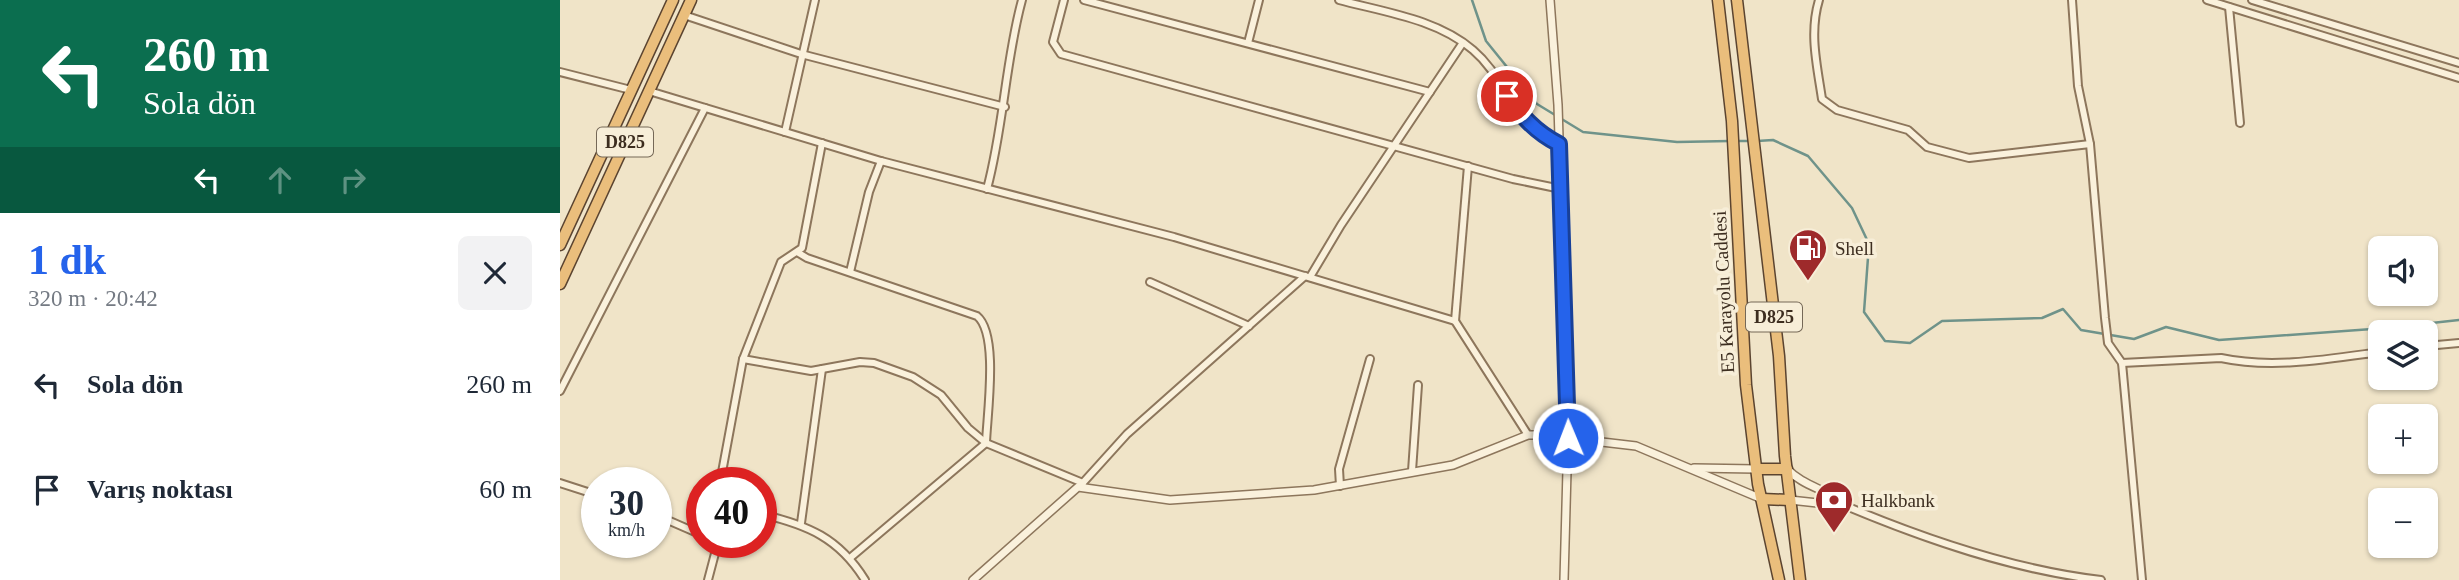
<!DOCTYPE html>
<html lang="tr">
<head>
<meta charset="utf-8">
<style>
  body { margin:0; font-family:Georgia,serif; background:#f2f2f3; color:#1f2937; height:100vh; display:flex; flex-direction:column; font-size:26px; white-space:nowrap }
  * { box-sizing:border-box; margin:0 }
  p { font-size:23px; color:#747a83 }
  .icon { flex:none; width:38px; height:38px; fill:none; stroke:currentColor; stroke-width:2; stroke-linecap:round; stroke-linejoin:round }
  .map { position:relative; flex:1; overflow:hidden }
  .sheet { display:flex; flex-direction:column; background:#fff; width:560px }
  .sheet>* { flex:none }
  .guide { background:#0b6e4f; color:#fff; overflow:hidden }
  .controls { position:absolute; left:1808px; top:236px; display:grid; gap:14px }
  .controls a { display:grid; place-items:center; width:70px; height:70px; border-radius:10px; background:#fff; box-shadow:0 2px 5px #0004; font-size:35px }
  .speed { position:absolute; left:21px; top:467px; display:flex; gap:14px; font-size:35px; font-weight:700; text-align:center }
  .speed>* { display:grid; place-content:center; width:91px; height:91px; border-radius:50%; background:#fff; box-shadow:0 2px 5px #0004; line-height:1 }
  .speed small { font-size:18px; font-weight:400 }
  .speed .limit { border:10px solid #d22; background:#fff; color:#111 }
  .pin { position:absolute; display:grid; place-items:center; width:60px; height:60px; color:#fff; margin:-30px; border:4px solid #fff; border-radius:50%; box-shadow:0 2px 7px #0007 }
  .me { position:absolute; width:77px; margin:-38px; rotate:359deg; stroke-linejoin:round; filter:drop-shadow(0 0 5px #0008) }
  .turn { display:flex; align-items:center; gap:24px; height:147px; padding:0 28px; font-size:32px }
  .turn .icon { width:91px; height:91px; stroke-width:2.5 }
  .turn b { display:block; font-size:49px; line-height:60px }
  .lanes { display:flex; align-items:center; height:66px; padding:0 28px; background:#0003; justify-content:center; gap:35px; direction:ltr }
  .lanes .off { opacity:.35 }
  .round { display:grid; place-items:center; flex:none; width:74px; height:74px; border-radius:10px; background:#f2f2f3 }
  .head { display:flex; align-items:center; justify-content:space-between; height:119px; padding:0 28px }
  h1 { font-size:42px; font-weight:700; line-height:52px; color:#2563eb }
  ul { padding:0; list-style:none }
  li { display:flex; align-items:center; gap:21px; height:105px; padding:0 28px }
  li div { flex:1 }
  li b { display:block; font-size:26px }
  li em { font-style:normal }
  main { display:flex; flex:1; min-height:0 }
  .map>svg:first-child { display:block }
  .lines { fill:none; stroke-linecap:round; stroke-linejoin:round }
  .stream { stroke:#6f938a; stroke-width:2.5 }
  .minor-casing { stroke:#8d765c; stroke-width:10 }
  .tertiary-casing { stroke:#8d765c; stroke-width:10 }
  .trunk-casing { stroke:#5b4430; stroke-width:13 }
  .minor { stroke:#faf1dc; stroke-width:6 }
  .tertiary { stroke:#faf1dc; stroke-width:7 }
  .trunk { stroke:#eabe7c; stroke-width:10 }
  .route-casing { stroke:#184099; stroke-width:18 }
  .route { stroke:#2563eb; stroke-width:12 }
  .labels { text-anchor:middle; stroke-width:7; stroke-linejoin:round; paint-order:stroke }
  .shield { fill:#f7eed8; stroke:#756857; stroke-width:2 }
  .shield-label { font-size:18px; font-weight:bold; fill:#3d2e20 }
  .poi-label { font-size:19px; fill:#3d2e20; stroke:#f7eed8; text-anchor:start }
  .street-label { font-size:19px; fill:#3d2e20; stroke:#f7eed8 }
</style>
</head>
<body>
<main>
<section class="sheet">
<div class="guide">
<div class="turn"><svg class="icon" aria-label="left" viewBox="0 0 24 24"><path d="M17 20v-9H6M10 6l-5 5 5 5"/></svg><div><b>260 m</b>Sola dön</div></div>
<div class="lanes"><svg class="icon" aria-label="left" viewBox="0 0 24 24"><path d="M17 20v-9H6M10 6l-5 5 5 5"/></svg><svg class="icon off" aria-label="ahead" viewBox="0 0 24 24"><path d="M12 20V5M6 11l6-6 6 6"/></svg><svg class="icon off" aria-label="right" viewBox="0 0 24 24"><path d="M7 20v-9h11M14 6l5 5-5 5"/></svg></div>
</div>
<div class="head"><div><h1>1 dk</h1><p>320 m · 20:42</p></div><a class="round"><svg class="icon" aria-label="close" viewBox="0 0 24 24"><path d="M6 6l12 12M18 6L6 18"/></svg></a></div>
<ul>
<li><svg class="icon" aria-label="left" viewBox="0 0 24 24"><path d="M17 20v-9H6M10 6l-5 5 5 5"/></svg><div><b>Sola dön</b></div><em>260 m</em></li>
<li><svg class="icon" aria-label="arrive" viewBox="0 0 24 24"><path d="M6 21V4h12l-3 4 3 4H6"/></svg><div><b>Varış noktası</b></div><em>60 m</em></li>
</ul>
</section>
<div class="map">
<svg width="1899" height="580" viewBox="0 0 1899 580">
  <rect width="100%" height="100%" fill="#f0e4c8"/>
  <g class="lines">
    <g class="stream">
      <path d="M 912,0 L 926,41 L 977,104 L 1023,132 L 1117,142 L 1170,141"/>
      <path d="M 1176,141 L 1191,141"/>
      <path d="M 1197,141 L 1213,140 L 1248,156 L 1292,208 L 1309,244 L 1304,312 L 1325,341 L 1350,343 L 1382,321 L 1482,318 L 1503,309 L 1521,330 L 1574,339 L 1606,327 L 1659,340 L 1826,328 L 1899,320"/>
    </g>
    <defs>
      <g id="minor">
        <path d="M 504,0 L 493,42 L 501,54 L 953,179 L 1001,189"/>
        <path d="M 524,0 L 870,92"/>
        <path d="M 779,0 C 824,12 877,19 913,50 C 948,80 949,120 999,143"/>
        <path d="M 1259,0 C 1249,33 1257,65 1262,99 L 1277,110 L 1348,130 L 1367,147 L 1409,158 L 1530,144"/>
        <path d="M 1512,0 L 1518,86 L 1530,144 L 1545,318 L 1548,343 L 1562,363 L 1582,580"/>
        <path d="M 1647,0 L 1899,78"/>
        <path d="M 1692,0 L 1899,63"/>
        <path d="M 1669,7 L 1680,123"/>
        <path d="M 124,15 L 241,54 L 445,107"/>
        <path d="M 688,43 L 699,0"/>
        <path d="M 0,72 L 71,90"/>
        <path d="M 89,91 L 321,161 L 614,237 L 895,321 L 968,435"/>
        <path d="M 225,132 L 255,0"/>
        <path d="M 262,143 L 242,248 L 221,262 L 183,359 L 251,371 L 300,362 L 314,363 L 353,377 L 381,395 L 408,428 L 426,443 L 523,483"/>
        <path d="M 427,189 C 444,126 445,62 462,0"/>
        <path d="M 237,252 L 247,258 L 417,316 C 439,334 427,414 426,443 L 290,558"/>
        <path d="M 290,272 L 309,192 L 321,161"/>
        <path d="M 750,277 L 781,225 L 902,44"/>
        <path d="M 590,282 L 689,326"/>
        <path d="M 895,321 L 908,166"/>
        <path d="M 1866,346 L 1899,343"/>
        <path d="M 1562,363 L 1661,358 C 1712,369 1769,359 1820,352"/>
        <path d="M 0,391 L 145,108"/>
        <path d="M 852,471 L 858,385"/>
        <path d="M 0,483 L 37,495"/>
        <path d="M 160,483 L 183,359"/>
        <path d="M 520,486 L 567,434 L 745,276"/>
        <path d="M 780,486 L 779,469 L 810,359"/>
        <path d="M 1286,506 C 1367,540 1454,570 1541,580"/>
        <path d="M 201,514 C 248,525 279,538 305,580"/>
        <path d="M 96,515 L 142,535"/>
        <path d="M 241,523 L 262,369"/>
        <path d="M 148,580 L 158,542"/>
      </g>
      <g id="tertiary">
        <path d="M 990,0 L 998,105 L 1008,434 L 1004,580"/>
        <path d="M 1134,468 L 1196,469"/>
        <path d="M 1227,469 C 1244,487 1268,489 1286,506"/>
        <path d="M 1230,500 L 1285,506"/>
        <path d="M 413,580 L 518,487 L 610,500 L 754,490 L 893,465 L 968,435 L 982,435 L 1076,446 L 1202,499"/>
      </g>
      <g id="trunk">
        <path d="M 1158,0 L 1172,121 L 1186,385 L 1198,484 L 1219,580"/>
        <path d="M 1177,0 L 1219,356 L 1225,456 L 1240,580"/>
        <path d="M 0,245 L 113,0"/>
        <path d="M 0,284 L 131,0"/>
        <path d="M 1196,469 L 1227,469"/>
        <path d="M 1202,499 L 1230,500"/>
      </g>
    </defs>
    <use href="#minor" class="minor-casing"/>
    <use href="#tertiary" class="tertiary-casing"/>
    <use href="#trunk" class="trunk-casing"/>
    <use href="#minor" class="minor"/>
    <use href="#tertiary" class="tertiary"/>
    <use href="#trunk" class="trunk"/>
  </g>
  <g class="lines">
    <defs>
      <path id="route" d="M 947,96 C 962,116 975,132 999,144 L 1008,438"/>
    </defs>
    <use href="#route" class="route-casing"/>
    <use href="#route" class="route"/>
  </g>
  <defs>
    <symbol id="fuel-pin" viewBox="-11 -11 22 30"><path d="M0 17L-7.5 6A9.5 9.5 0 1 1 7.5 6Z" fill="#9e2a2b" stroke="#f7eed8"/><path d="M-5.5-6h7V0h2V4h1.3V-2.5L3-4.5l.8-.8L6-3V5H2.5V1h-1V6h-7ZM-4.2-4.7v3.2H.2V-4.7Z" fill="#fff"/></symbol>
    <symbol id="bank-pin" viewBox="-11 -11 22 30"><path d="M0 17L-7.5 6A9.5 9.5 0 1 1 7.5 6Z" fill="#9e2a2b" stroke="#f7eed8"/><path d="M-6-4H6V4H-6ZM0-2.3a2.3 2.3 0 1 0 0 4.6a2.3 2.3 0 1 0 0-4.6Z" fill="#fff"/></symbol>
  </defs>
  <g fill-rule="evenodd">
    <use href="#fuel-pin" x="1226" y="226" width="44" height="60"/>
    <use href="#bank-pin" x="1252" y="478" width="44" height="60"/>
  </g>
  <g class="labels">
    <g class="shield">
      <rect x="37" y="127.5" width="56" height="29" rx="5"/>
      <rect x="1186" y="302.5" width="56" height="29" rx="5"/>
    </g>
    <g class="shield-label">
      <text x="65" y="148">D825</text>
      <text x="1214" y="323">D825</text>
    </g>
    <g class="poi-label">
      <text x="1275" y="255">Shell</text>
      <text x="1301" y="507">Halkbank</text>
    </g>
    <g class="street-label">
      <text transform="translate(1163 292) rotate(-93)" y="7">E5 Karayolu Caddesi</text>
    </g>
  </g>
</svg>
<div class="controls">
<a><svg class="icon" aria-label="sound" viewBox="0 0 24 24"><path d="M4 9h4l5-4v14l-5-4H4zM17 9q2 3 0 6"/></svg></a>
<a><svg class="icon" aria-label="layers" viewBox="0 0 24 24"><path d="M12 4l9 5-9 5-9-5zM3 14l9 5 9-5"/></svg></a>
<a>+</a>
<a>−</a>
</div>
<div class="speed"><div>30<small>km/h</small></div><div class="limit">40</div></div>
<div class="pin" style="left:947px;top:96px;background:#d93025"><svg class="icon" aria-label="arrive" viewBox="0 0 24 24"><path d="M6 21V4h12l-3 4 3 4H6"/></svg></div>
<svg class="me" style="left:1008px;top:438px" viewBox="-20 -20 40 40"><circle r="17" fill="#2563eb" stroke="#fff" stroke-width="3"/><path d="M0-11L8 9 0 5-8 9z" fill="#fff"/></svg>
</div>
</main>
</body>
</html>
